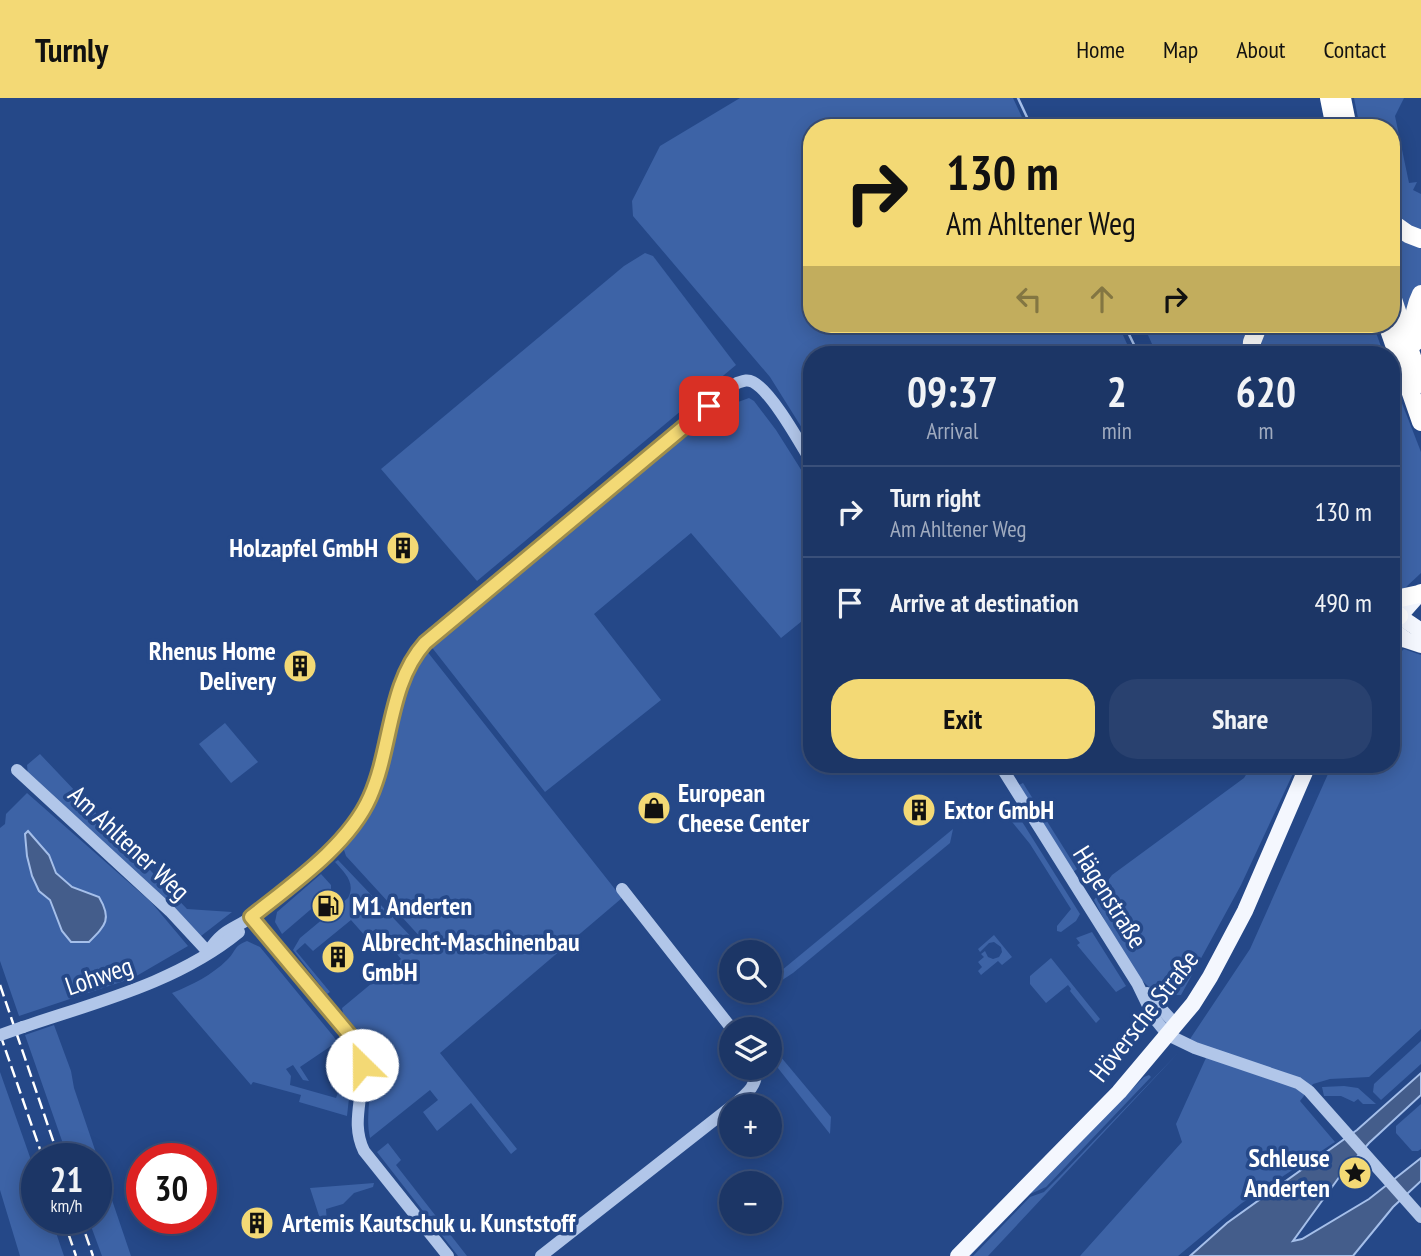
<!DOCTYPE html>
<html lang="en">
<head>
<meta charset="utf-8">
<style>
  body { margin:0; font-family:"PT Sans Narrow",sans-serif; background:#29416f; color:#f1f3f6; height:100vh; display:flex; flex-direction:column; font-size:26px; white-space:nowrap }
  * { box-sizing:border-box; margin:0 }
  p { font-size:23px; color:#a0abbf }
  .icon { flex:none; width:38px; height:38px; fill:none; stroke:currentColor; stroke-width:2; stroke-linecap:round; stroke-linejoin:round }
  .map { position:relative; flex:1; overflow:hidden }
  .side { position:absolute; left:803px; top:248px; width:597px; height:427px; display:flex; flex-direction:column; background:#1c3666; border-radius:28px; box-shadow:0 4px 18px #0003,0 0 0 2px #3a507a }
  .side>* { flex:none }
  .hud { position:absolute; left:803px; top:21px; width:597px; height:214px; border-radius:28px; box-shadow:0 4px 18px #0003,0 0 0 2px #3a507a; background:#f3d975; color:#111; overflow:hidden }
  .fabs { position:absolute; left:719px; top:842px; display:grid; gap:14px }
  .fabs a { display:grid; place-items:center; width:63px; height:63px; border-radius:50%; background:#1c3666; box-shadow:0 4px 18px #0003,0 0 0 2px #3a507a; font-size:35px }
  .speed { position:absolute; left:21px; top:1045px; display:flex; gap:14px; font-size:35px; font-weight:700; text-align:center }
  .speed>* { display:grid; place-content:center; width:91px; height:91px; border-radius:50%; background:#1c3666; box-shadow:0 4px 18px #0003,0 0 0 2px #3a507a; line-height:1 }
  .speed small { font-size:18px; font-weight:400 }
  .speed .limit { border:10px solid #d22; background:#fff; color:#111 }
  .pin { position:absolute; display:grid; place-items:center; width:60px; height:60px; color:#fff; margin:-30px; border-radius:14px; box-shadow:0 4px 10px #0006 }
  .me { position:absolute; width:77px; margin:-38px; rotate:337deg; stroke-linejoin:round; filter:drop-shadow(0 0 5px #0008) }
  .turn { display:flex; align-items:center; gap:24px; height:147px; padding:0 28px; font-size:32px }
  .turn .icon { width:91px; height:91px; stroke-width:2.5 }
  .turn b { display:block; font-size:49px; line-height:60px }
  .lanes { display:flex; align-items:center; height:66px; padding:0 28px; background:#0003; justify-content:center; gap:35px; direction:ltr }
  .lanes .off { opacity:.35 }
  .eta { display:flex; justify-content:space-evenly; align-items:center; height:119px; text-align:center }
  .eta b { font-size:42px; font-weight:600; line-height:49px }
  .cta { display:flex; gap:14px; margin-top:auto; padding:14px 28px }
  .cta a { flex:1; height:80px; border-radius:28px; background:#f3d975; color:#111; font-size:28px; font-weight:600; line-height:80px; text-align:center }
  .cta a+a { background:#29416f; color:#f1f3f6 }
  ul { padding:0; list-style:none }
  li { display:flex; align-items:center; gap:21px; height:91px; padding:0 28px; border-top:2px solid #3a507a }
  li div { flex:1 }
  li b { display:block; font-size:26px }
  li em { font-style:normal }
  header { display:flex; align-items:center; gap:42px; box-sizing:border-box; height:98px; padding:0 35px; background:#f3d975; color:#111 }
  header strong { font-size:33px }
  nav { display:flex; gap:38px; margin-inline-start:auto; font-size:24px }
  .map>svg:first-child { display:block }
  .green { fill:#3d63a6 }
  .water { fill:#445d8b; stroke:#a5bfea; stroke-width:2 }
  .lines { fill:none; stroke-linecap:round; stroke-linejoin:round }
  .stream { stroke:#a5bfea; stroke-width:2.5 }
  .minor { stroke:#b1c6e9; stroke-width:12 }
  .major { stroke:#f4f7fe; stroke-width:16 }
  .highway { stroke:#fff; stroke-width:18 }
  .rail { stroke:#fff; stroke-width:2.5; stroke-dasharray:12 5; stroke-linecap:butt }
  .minor-bridge { stroke:#b1c6e9; stroke-width:12 }
  .route-casing { stroke:#9e8d4c; stroke-width:18 }
  .route { stroke:#f3d975; stroke-width:12 }
  .labels { text-anchor:middle; stroke-width:7; stroke-linejoin:round; paint-order:stroke }
  .poi-label { font-size:26px; font-weight:bold; fill:#fff; stroke:#254888; text-anchor:start }
  .street-label { font-size:26px; fill:#fff; stroke:#254888 }
</style>
</head>
<body>
<header>
<strong>Turnly</strong>
<nav><a>Home</a><a>Map</a><a>About</a><a>Contact</a></nav>
</header>
<div class="map">
<svg width="1421" height="1158" viewBox="0 0 1421 1158">
  <rect width="100%" height="100%" fill="#254888"/>
  <g class="green">
    <path d="M 740,0 L 1013,0 L 1027,30 L 812,30 L 812,226 L 1118,226 L 1132,257 L 812,257 L 812,346 L 770,279 L 633,118 L 632,103 L 660,48 Z"/>
    <path d="M 1354,0 L 1404,0 L 1395,18 L 1409,85 L 1417,84 L 1413,92 L 1421,96 L 1421,136 L 1391,118 L 1391,30 L 1360,30 Z"/>
    <path d="M 1391,131 L 1421,145 L 1421,187 L 1405,221 L 1391,177 Z"/>
    <path d="M 645,155 L 653,158 L 736,267 L 477,483 L 381,371 L 624,168 Z"/>
    <path d="M 1143,226 L 1250,226 L 1245,239 L 1243,257 L 1157,257 Z"/>
    <path d="M 1267,226 L 1373,226 L 1384,257 L 1258,257 Z"/>
    <path d="M 1391,277 L 1421,354 L 1421,475 L 1405,490 L 1391,495 Z"/>
    <path d="M 733,298 L 738,304 L 749,300 L 754,303 L 776,332 L 812,389 L 812,515 L 781,540 L 691,435 L 594,516 L 661,602 L 545,694 L 430,547 L 681,338 Z"/>
    <path d="M 1404,551 L 1421,557 L 1421,931 L 1369,979 L 1330,981 L 1313,986 L 1300,1003 L 1335,1044 L 1242,1105 L 1178,1158 L 1080,1158 L 1182,1044 L 1176,1026 L 1210,951 L 1190,941 L 1250,851 L 1332,667 L 1391,667 L 1391,563 Z"/>
    <path d="M 426,552 L 622,800 L 440,955 L 517,1051 L 511,1056 L 471,1005 L 437,1033 L 423,1014 L 438,1002 L 430,992 L 370,1040 C 363,1009 379,977 366,947 C 361,935 351,925 343,915 L 342,910 L 401,861 L 376,831 L 366,839 L 351,822 L 313,853 L 305,845 L 296,853 L 330,894 L 327,896 L 293,852 L 300,840 L 348,800 C 356,785 345,775 335,764 L 338,762 L 418,846 L 423,842 L 346,758 L 343,749 C 363,723 377,694 387,663 C 398,625 403,584 426,552 Z"/>
    <path d="M 225,625 L 258,664 L 231,685 L 199,646 Z"/>
    <path d="M 40,656 L 187,811 L 232,814 L 201,838 L 28,677 L 27,667 Z"/>
    <path d="M 1252,667 L 1297,667 L 1241,787 L 1181,897 L 1172,897 L 1165,903 L 1131,873 L 1094,802 L 1112,777 L 1244,680 Z"/>
    <path d="M 1023,685 L 1077,771 L 1073,774 L 1019,687 Z"/>
    <path d="M 27,695 L 151,804 L 188,848 L 133,880 L 19,918 L 0,863 L 0,730 L 5,726 L 6,716 Z"/>
    <path d="M 1007,704 L 1011,706 L 1080,816 L 1076,823 L 1061,834 L 1057,833 L 1057,828 L 1071,811 L 1030,746 L 1000,709 Z"/>
    <path d="M 953,731 L 950,745 L 793,875 L 770,890 L 770,882 Z"/>
    <path d="M 321,776 L 331,787 L 331,794 L 282,836 L 275,824 L 277,814 Z"/>
    <path d="M 1092,834 L 1126,888 L 1116,894 L 1077,847 L 1080,845 L 1076,840 Z"/>
    <path d="M 994,837 L 1012,859 L 1002,867 L 998,863 L 981,877 L 978,873 L 982,869 L 978,864 L 984,859 L 981,856 L 985,853 L 988,859 L 993,861 L 999,859 L 1002,854 L 1001,849 L 994,844 L 989,845 L 980,854 L 978,851 Z"/>
    <path d="M 247,843 L 260,849 L 334,939 L 347,961 L 351,985 L 341,981 L 341,968 L 336,968 L 341,963 L 331,948 L 300,969 L 309,983 L 303,982 L 293,967 L 286,971 L 291,978 L 290,987 L 336,1000 L 339,992 L 350,991 L 347,1018 L 299,1004 L 301,997 L 253,984 L 251,987 L 172,895 C 192,887 212,877 227,862 C 236,854 233,848 247,843 Z"/>
    <path d="M 1051,860 L 1100,921 L 1096,925 L 1070,893 L 1071,891 L 1068,887 L 1046,905 L 1030,886 L 1030,878 Z"/>
    <path d="M 54,927 L 71,973 L 74,990 L 131,1158 L 102,1158 L 88,1120 L 96,1120 L 96,1060 L 68,1060 L 25,937 Z"/>
    <path d="M 1421,943 L 1421,966 L 1381,1002 L 1373,994 L 1374,986 Z"/>
    <path d="M 770,946 L 831,1019 L 830,1036 L 770,960 Z"/>
    <path d="M 1178,955 L 988,1158 L 973,1158 L 1030,1099 L 1044,1094 L 1062,1076 Z"/>
    <path d="M 0,974 L 37,1079 L 37,1120 L 51,1120 L 64,1158 L 20,1158 L 0,1092 Z"/>
    <path d="M 1149,977 L 1151,979 L 1046,1089 L 1030,1096 L 970,1158 L 966,1158 L 1144,979 Z"/>
    <path d="M 1344,988 L 1358,990 L 1376,1006 L 1363,1006 L 1358,1001 L 1354,1004 L 1341,998 L 1324,998 L 1322,989 Z"/>
    <path d="M 1421,1006 L 1421,1051 L 1418,1053 L 1412,1053 L 1396,1035 L 1396,1028 Z"/>
    <path d="M 388,1045 L 401,1062 L 396,1067 L 467,1158 L 458,1158 L 377,1054 Z"/>
    <path d="M 374,1085 L 373,1089 L 354,1095 L 343,1106 L 326,1111 L 327,1125 L 322,1127 L 310,1090 Z"/>
  </g>
  <g class="water">
    <path d="M 28,733 L 49,757 L 56,775 L 72,789 L 99,799 C 112,821 106,827 89,844 L 71,844 L 62,833 L 50,802 L 39,793 L 32,778 L 27,758 L 25,736 Z"/>
    <path d="M 1421,975 L 1421,997 L 1369,1045 L 1340,1078 L 1293,1143 L 1302,1141 L 1369,1101 L 1421,1060 L 1421,1083 L 1393,1109 L 1353,1158 L 1190,1158 L 1227,1125 L 1357,1032 Z"/>
  </g>
  <g class="lines">
    <g class="stream">
      <path d="M 1018,0 L 1032,30"/>
      <path d="M 1124,226 L 1139,257"/>
    </g>
    <g class="minor">
      <path d="M 1000,667 L 1137,885 L 1154,920 L 1168,937 L 1195,950 L 1298,985 L 1309,993 L 1421,1119"/>
      <path d="M 17,672 L 170,813 L 208,854"/>
      <path d="M 622,791 L 732,931"/>
      <path d="M 251,819 L 349,936 C 378,983 345,1014 364,1053 L 448,1158"/>
      <path d="M 208,854 C 224,829 235,832 254,817 C 295,783 348,749 370,700 C 392,650 388,587 425,545 L 737,285 C 743,283 747,281 753,284 C 772,294 800,345 812,365"/>
      <path d="M 1147,895 L 1176,927"/>
      <path d="M 23,929 C 97,904 178,884 239,834"/>
      <path d="M 732,1008 C 744,998 760,987 755,970"/>
      <path d="M 541,1158 L 732,1008"/>
    </g>
    <g class="major">
      <path d="M 1399,518 L 1421,533"/>
      <path d="M 1391,528 L 1421,494"/>
      <path d="M 1391,531 L 1406,542 L 1421,547"/>
      <path d="M 958,1158 L 1119,994 L 1193,906 L 1210,879 L 1245,813 L 1308,667"/>
    </g>
    <g class="highway">
      <path d="M 1329,0 L 1335,30"/>
      <path d="M 1342,0 L 1348,30"/>
      <path d="M 1391,124 L 1408,136 L 1421,141"/>
      <path d="M 1391,195 L 1421,286"/>
      <path d="M 1387,226 L 1421,324"/>
      <path d="M 1414,245 C 1412,227 1413,212 1421,196"/>
      <path d="M 1251,257 L 1252,244 L 1259,226"/>
      <path d="M 1391,502 L 1419,496"/>
      <path d="M 1391,513 L 1399,518"/>
    </g>
    <g class="rail">
      <path d="M 0,887 L 59,1060"/>
      <path d="M 0,936 L 43,1060"/>
      <path d="M 63,1120 L 76,1158"/>
      <path d="M 80,1120 L 93,1158"/>
    </g>
    <path class="minor-bridge" d="M 0,937 L 23,929"/>
  </g>
  <g class="lines">
    <defs>
      <path id="route" d="M 362,967 L 359,951 L 349,936 L 251,819 C 291,787 349,747 370,699 C 392,650 388,586 425,545 L 709,308"/>
    </defs>
    <use href="#route" class="route-casing"/>
    <use href="#route" class="route"/>
  </g>
  <defs>
    <symbol id="building-disc" viewBox="-11 -11 22 22"><circle r="9.5" fill="#f3d975" stroke="#254888"/><path d="M-4-6H4V6H1V3H-1V6H-4ZM-2.5-4.3h1.7v1.8h-1.7ZM.8-4.3h1.7v1.8H.8ZM-2.5-1h1.7V.8h-1.7ZM.8-1h1.7V.8H.8Z" fill="#111"/></symbol>
    <symbol id="shop-disc" viewBox="-11 -11 22 22"><circle r="9.5" fill="#f3d975" stroke="#254888"/><path d="M-5-2.5h2.3a2.7 3.5 0 0 1 5.4 0H5L5.5 6h-11ZM-1.5-2.5h3a1.5 2.3 0 0 0-3 0Z" fill="#111"/></symbol>
    <symbol id="fuel-disc" viewBox="-11 -11 22 22"><circle r="9.5" fill="#f3d975" stroke="#254888"/><path d="M-5.5-6h7V0h2V4h1.3V-2.5L3-4.5l.8-.8L6-3V5H2.5V1h-1V6h-7ZM-4.2-4.7v3.2H.2V-4.7Z" fill="#111"/></symbol>
    <symbol id="sight-disc" viewBox="-11 -11 22 22"><circle r="9.5" fill="#f3d975" stroke="#254888"/><path d="M0-6L1.8-2.2L6-1.7L2.9 1.2L3.7 5.4L0 3.3L-3.7 5.4L-2.9 1.2L-6-1.7L-1.8-2.2Z" fill="#111"/></symbol>
  </defs>
  <g fill-rule="evenodd">
    <use href="#building-disc" x="384" y="431" width="38" height="38"/>
    <use href="#building-disc" x="281" y="549" width="38" height="38"/>
    <use href="#shop-disc" x="635" y="691" width="38" height="38"/>
    <use href="#building-disc" x="900" y="693" width="38" height="38"/>
    <use href="#fuel-disc" x="309" y="789" width="38" height="38"/>
    <use href="#building-disc" x="319" y="840" width="38" height="38"/>
    <use href="#sight-disc" x="1336" y="1056" width="38" height="38"/>
    <use href="#building-disc" x="238" y="1106" width="38" height="38"/>
  </g>
  <g class="labels">
    <g class="poi-label">
      <text x="378" y="459" text-anchor="end">Holzapfel GmbH</text>
      <text x="276" y="562" text-anchor="end">Rhenus Home<tspan x="276" dy="30">Delivery</tspan></text>
      <text x="678" y="704">European<tspan x="678" dy="30">Cheese Center</tspan></text>
      <text x="944" y="721">Extor GmbH</text>
      <text x="352" y="817">M1 Anderten</text>
      <text x="362" y="853">Albrecht-Maschinenbau<tspan x="362" dy="30">GmbH</tspan></text>
      <text x="1330" y="1069" text-anchor="end">Schleuse<tspan x="1330" dy="30">Anderten</tspan></text>
      <text x="282" y="1134">Artemis Kautschuk u. Kunststoff</text>
    </g>
    <g class="street-label">
      <text transform="translate(129 745) rotate(43)" y="9">Am Ahltener Weg</text>
      <text transform="translate(1110 799) rotate(58)" y="9">Hägenstraße</text>
      <text transform="translate(99 878) rotate(-19)" y="9">Lohweg</text>
      <text transform="translate(1144 918) rotate(-52)" y="9">Höversche Straße</text>
    </g>
  </g>
</svg>
<div class="fabs">
<a><svg class="icon" aria-label="search" viewBox="0 0 24 24"><circle cx="10" cy="10" r="6"/><path d="M15 15l6 6"/></svg></a>
<a><svg class="icon" aria-label="layers" viewBox="0 0 24 24"><path d="M12 4l9 5-9 5-9-5zM3 14l9 5 9-5"/></svg></a>
<a>+</a>
<a>−</a>
</div>
<div class="speed"><div>21<small>km/h</small></div><div class="limit">30</div></div>
<div class="pin" style="left:709px;top:308px;background:#d93025"><svg class="icon" aria-label="arrive" viewBox="0 0 24 24"><path d="M6 21V4h12l-3 4 3 4H6"/></svg></div>
<svg class="me" style="left:362px;top:967px" viewBox="-20 -20 40 40"><circle r="19" fill="#fff"/><path d="M0-13L10 11 0 6-10 11z" fill="#f3d975"/></svg>
<div class="hud">
<div class="turn"><svg class="icon" aria-label="right" viewBox="0 0 24 24"><path d="M7 20v-9h11M14 6l5 5-5 5"/></svg><div><b>130 m</b>Am Ahltener Weg</div></div>
<div class="lanes"><svg class="icon off" aria-label="left" viewBox="0 0 24 24"><path d="M17 20v-9H6M10 6l-5 5 5 5"/></svg><svg class="icon off" aria-label="ahead" viewBox="0 0 24 24"><path d="M12 20V5M6 11l6-6 6 6"/></svg><svg class="icon" aria-label="right" viewBox="0 0 24 24"><path d="M7 20v-9h11M14 6l5 5-5 5"/></svg></div>
</div>
<section class="side">
<div class="eta">
<div><b>09:37</b><p>Arrival</p></div>
<div><b>2</b><p>min</p></div>
<div><b>620</b><p>m</p></div>
</div>
<ul>
<li><svg class="icon" aria-label="right" viewBox="0 0 24 24"><path d="M7 20v-9h11M14 6l5 5-5 5"/></svg><div><b>Turn right</b><p>Am Ahltener Weg</p></div><em>130 m</em></li>
<li><svg class="icon" aria-label="arrive" viewBox="0 0 24 24"><path d="M6 21V4h12l-3 4 3 4H6"/></svg><div><b>Arrive at destination</b></div><em>490 m</em></li>
</ul>
<div class="cta"><a>Exit</a><a>Share</a></div>
</section>
</div>
</body>
</html>
